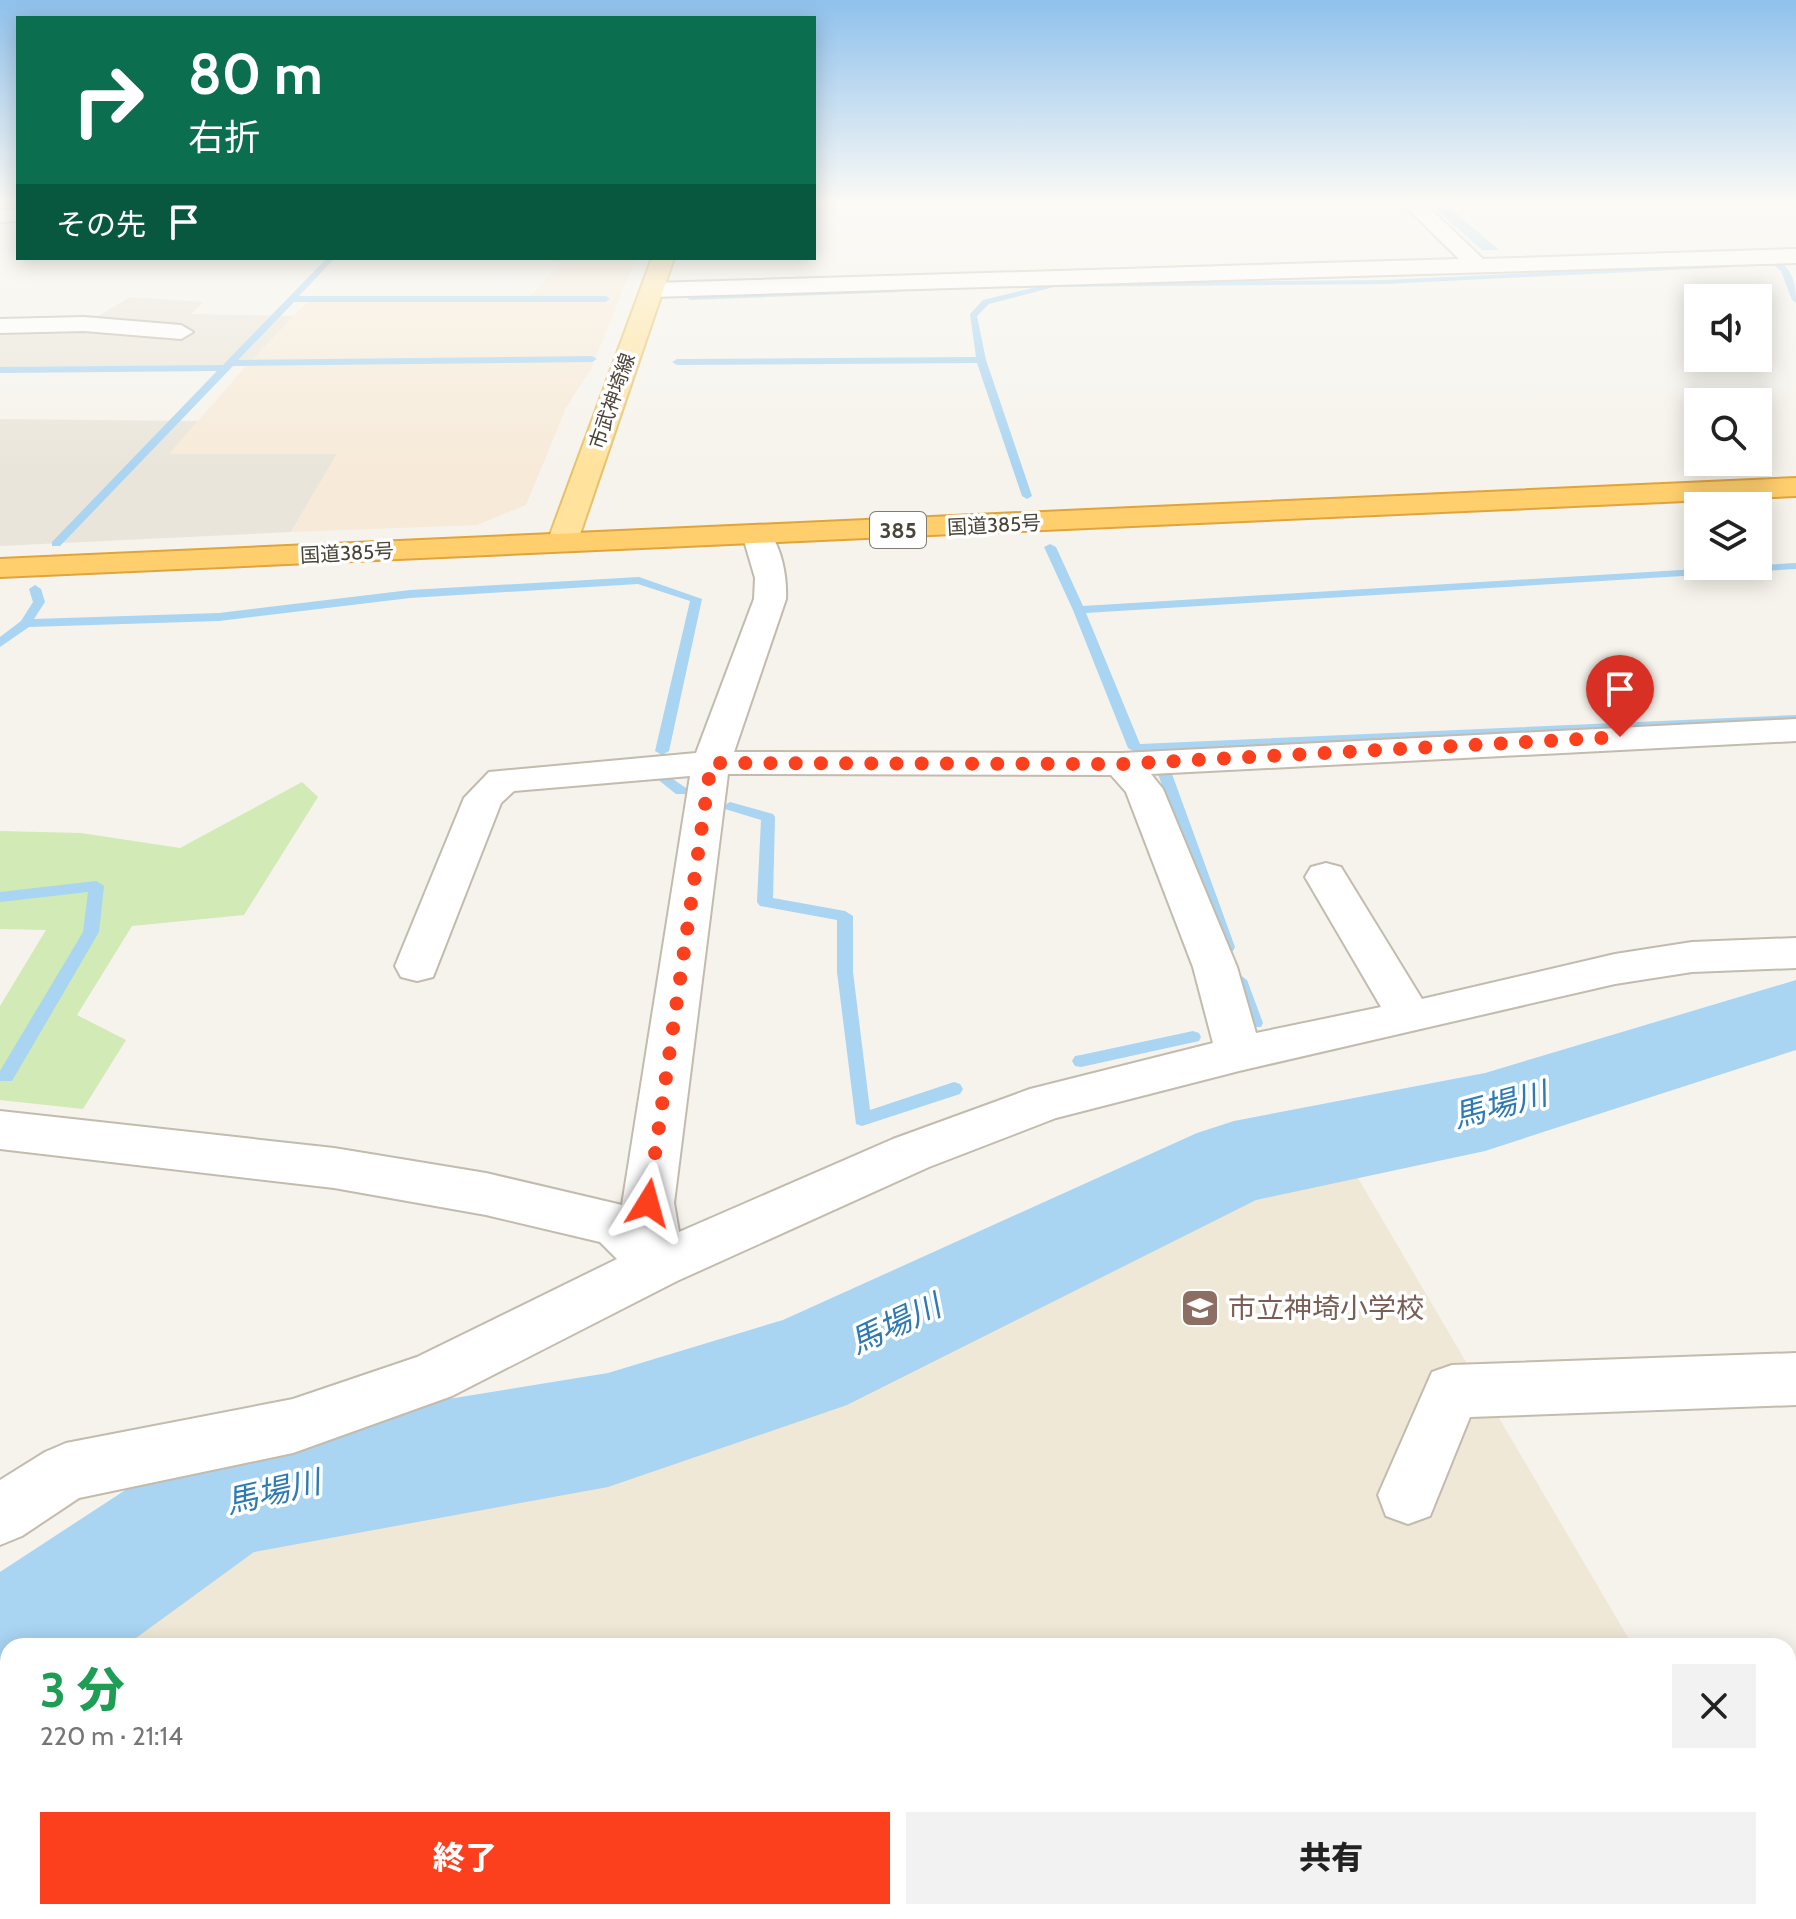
<!DOCTYPE html>
<html lang="ja">
<head>
<meta charset="utf-8">
<style>
  body { margin:0; font-family:Cabin,"Noto Sans JP",sans-serif; background:#f2f2f2; color:#222; height:100vh; display:flex; flex-direction:column; font-size:30px; white-space:nowrap }
  * { box-sizing:border-box; margin:0 }
  p { font-size:26px; color:#767676 }
  .icon { flex:none; width:44px; height:44px; fill:none; stroke:currentColor; stroke-width:2; stroke-linecap:round; stroke-linejoin:round }
  .map { position:relative; flex:1; overflow:hidden }
  .sheet { position:absolute; left:0px; top:1638px; width:1796px; height:282px; display:flex; flex-direction:column; background:#fff; border-radius:24px 24px 0 0; box-shadow:0 4px 20px #0003 }
  .sheet>* { flex:none }
  .banner { position:absolute; left:16px; top:16px; width:800px; height:244px; border-radius:0px; box-shadow:0 4px 20px #0003; background:#0b6e4f; color:#fff; overflow:hidden }
  .fabs { position:absolute; left:1684px; top:284px; display:grid; gap:16px }
  .fabs a { display:grid; place-items:center; width:88px; height:88px; border-radius:0px; background:#fff; box-shadow:0 4px 20px #0003; font-size:40px }
  .pin { position:absolute; display:grid; place-items:center; width:68px; height:68px; color:#fff; margin:-82px -34px; border-radius:50% 50% 50% 0; rotate:-45deg; box-shadow:0 0 8px #0007 }
  .pin .icon { rotate:45deg }
  .me { position:absolute; width:88px; margin:-44px; rotate:8deg; stroke-linejoin:round; filter:drop-shadow(0 0 6px #0008) }
  .turn { display:flex; align-items:center; gap:28px; height:168px; padding:0 40px; font-size:36px }
  .turn .icon { width:104px; height:104px; stroke-width:2.5 }
  .turn b { display:block; font-size:56px; line-height:68px }
  .then { display:flex; align-items:center; height:76px; padding:0 40px; background:#0003; gap:16px; font-size:30px }
  .round { display:grid; place-items:center; flex:none; width:84px; height:84px; border-radius:0px; background:#f2f2f2 }
  .overview { display:flex; align-items:center; justify-content:space-between; height:136px; padding:0 40px }
  h1 { font-size:48px; font-weight:800; line-height:60px; color:#1e9e55 }
  .primary-button { display:flex; gap:16px; margin-top:auto; padding:16px 40px }
  .primary-button a { flex:1; height:92px; border-radius:0px; background:#fc3f1d; color:#fff; font-size:32px; font-weight:800; line-height:92px; text-align:center }
  .primary-button a+a { background:#f2f2f2; color:#222 }
  .map>svg:first-child { display:block }
  .residential { fill:#eae5da }
  .commercial { fill:#f7ead8 }
  .education { fill:#efe8d6 }
  .green { fill:#d2eab5 }
  .water { fill:#a9d4f2 }
  .lines { fill:none; stroke-linecap:round; stroke-linejoin:round }
  .stream { fill:#a9d4f2; fill-rule:evenodd }
  .river { fill:#a9d4f2; fill-rule:evenodd }
  .minor-casing { stroke:#c2bbae; stroke-width:4 }
  .major-casing { stroke:#e6c16a; stroke-width:4 }
  .highway-casing { stroke:#e0a43c; stroke-width:4 }
  .minor { fill:#fff; fill-rule:evenodd }
  .major { fill:#ffe39c; fill-rule:evenodd }
  .highway { fill:#ffcf6e; fill-rule:evenodd }
  .route { stroke:#fc3f1d; stroke-width:14; stroke-dasharray:0 25.2 }
  .labels { text-anchor:middle; stroke-width:7; stroke-linejoin:round; paint-order:stroke }
  .far-street-label { font-size:20px; fill:#4b4439; stroke:#fff }
  .shield { fill:#fff; stroke:#817c74; stroke-width:2 }
  .shield-label { font-size:22px; font-weight:bold; fill:#4b4439 }
  .near-education-label { font-size:28px; fill:#785e54; stroke:#fff; text-anchor:start }
  .near-water-label { font-size:32px; font-style:italic; fill:#2e7ab2; stroke:#fff }
</style>
</head>
<body>
<div class="map">
<svg width="1796" height="1919" viewBox="0 0 1796 1919">
  <rect width="100%" height="100%" fill="#f6f3ec"/>
  <g class="residential">
    <path d="M 130,297 L 204,302 L 191,314 L 294,316 L 246,366 L 0,367 L 0,321 L 93,319 Z"/>
    <path d="M 0,419 L 199,421 L 170,454 L 337,454 L 291,532 L 0,546 Z"/>
  </g>
  <path class="commercial" d="M 540,258 L 636,258 L 592,367 L 566,408 L 526,505 L 477,525 L 291,532 L 337,454 L 169,454 L 246,366 L 312,297 L 528,298 L 562,263 Z"/>
  <g class="education">
    <path d="M 1345,1156 L 1633,1646 L 57,1646 L 208,1530 L 681,1441 L 1250,1174 Z"/>
    <path d="M 8,1684 L 8,1912 L 1788,1912 L 1788,1739 L 1796,1739 L 1796,1919 L 0,1919 L 0,1690 Z"/>
  </g>
  <path class="green" d="M 302,782 L 318,797 L 244,915 L 132,926 L 77,1015 L 126,1040 L 83,1109 L 0,1100 L 0,1006 L 46,930 L 0,929 L 0,831 L 81,833 L 180,848 Z"/>
  <path class="water" d="M 1443,201 L 1443,202 L 1499,250 L 1482,250 L 1427,201 Z"/>
  <g class="lines">
    <g class="stream">
      <path d="M 327,258 L 335,258 L 299,296 L 606,296 L 610,299 L 606,302 L 294,302 L 238,360 L 592,356 L 597,359 L 592,362 L 233,366 L 60,546 L 52,546 L 52,542 L 217,371 L 0,373 L 0,367 L 223,365 Z"/>
      <path d="M 1796,260 L 1796,264 L 1784,265 C 1794,274 1796,289 1796,303 L 1792,300 L 1781,271 L 1774,265 L 1385,284 L 1054,287 L 989,304 L 977,316 L 986,360 L 1032,496 L 1027,499 L 1022,496 L 977,363 L 677,365 L 672,362 L 677,359 L 976,357 L 970,314 L 983,300 L 1037,287 L 1035,285 L 1039,283 L 1385,280 Z"/>
      <path d="M 896,288 L 899,292 L 690,300 L 686,297 L 690,294 Z"/>
      <path d="M 1050,544 L 1056,547 L 1083,606 L 1796,563 L 1796,569 L 1086,613 L 1140,744 L 1796,715 L 1796,723 L 1135,752 L 1128,748 L 1073,610 L 1044,547 Z"/>
      <path d="M 639,577 L 702,599 L 669,751 L 662,755 L 655,751 L 690,601 L 638,584 L 410,598 L 219,621 L 29,627 L 0,647 L 0,637 L 21,621 L 33,602 L 29,589 L 35,585 L 41,589 L 45,602 L 34,619 L 219,613 L 410,590 Z"/>
      <path d="M 1165,770 L 1172,774 L 1235,947 L 1233,951 L 1227,952 L 1219,947 L 1158,774 Z"/>
      <path d="M 661,771 L 686,788 L 688,791 L 686,794 L 676,794 L 656,778 L 654,775 L 656,772 Z"/>
      <path d="M 730,802 L 773,814 L 775,817 L 773,898 L 845,911 L 853,916 L 853,972 L 870,1110 L 954,1082 L 960,1084 L 963,1089 L 960,1094 L 862,1126 L 856,1124 L 837,972 L 837,920 L 760,906 L 757,902 L 761,820 L 725,809 L 723,806 Z"/>
      <path d="M 96,881 L 104,886 L 99,932 L 12,1081 L 0,1081 L 0,1071 L 83,932 L 88,892 L 0,902 L 0,892 Z"/>
      <path d="M 1239,974 L 1247,980 L 1263,1023 L 1261,1027 L 1249,1027 L 1247,1023 L 1231,980 Z"/>
      <path d="M 1193,1031 L 1199,1033 L 1201,1037 L 1199,1041 L 1081,1067 L 1075,1066 L 1072,1061 L 1075,1056 L 1081,1055 Z"/>
    </g>
    <path class="river" d="M 1796,980 L 1796,1050 L 1485,1151 L 1256,1200 L 847,1405 L 608,1487 L 254,1552 L 125,1646 L 8,1646 L 8,1714 L 0,1711 L 0,1572 L 182,1453 L 227,1435 L 608,1373 L 783,1320 L 1197,1133 L 1234,1121 L 1485,1073 Z"/>
    <defs>
      <g id="minor">
        <path d="M 1400,201 L 1422,201 L 1483,259 L 1796,249 L 1796,263 L 651,297 L 640,290 L 651,283 L 1459,259 Z"/>
        <path d="M 18,209 L 18,221 L 0,222 L 0,210 Z"/>
        <path d="M 84,317 L 181,325 L 193,332 L 181,339 L 84,331 L 0,333 L 0,319 Z"/>
        <path d="M 758,528 L 769,531 C 782,550 787,576 786,599 L 734,752 L 1122,753 L 1796,719 L 1796,741 L 1151,774 L 1163,789 L 1237,967 L 1256,1033 L 1381,1007 L 1305,877 L 1311,867 L 1326,863 L 1341,867 L 1422,999 L 1615,954 L 1692,942 L 1796,938 L 1796,968 L 1692,972 L 1615,984 L 1239,1071 L 1056,1118 L 929,1167 L 677,1281 L 452,1396 L 293,1453 L 79,1498 L 22,1536 L 0,1545 L 0,1480 L 45,1452 L 66,1443 L 293,1399 L 417,1357 L 617,1259 L 600,1242 L 486,1215 L 334,1188 L 0,1149 L 0,1111 L 334,1148 L 486,1173 L 622,1205 L 690,776 L 514,791 L 501,803 L 433,977 L 417,981 L 401,977 L 395,966 L 464,798 L 489,772 L 696,753 L 754,599 L 755,578 L 743,537 L 747,531 ZM 728,774 L 1111,775 L 1126,792 L 1193,967 L 1213,1043 L 1030,1089 L 893,1139 L 679,1232 L 674,1203 Z"/>
        <path d="M 1796,1353 L 1796,1405 L 1470,1417 L 1430,1516 L 1408,1524 L 1386,1516 L 1378,1495 L 1432,1372 L 1452,1365 Z"/>
      </g>
      <path id="major" d="M 652,258 L 674,258 L 577,543 L 573,550 L 551,550 L 547,543 Z"/>
      <path id="highway" d="M 1796,478 L 1796,496 L 0,577 L 0,559 Z"/>
    </defs>
    <use href="#minor" class="minor-casing"/>
    <use href="#major" class="major-casing"/>
    <use href="#highway" class="highway-casing"/>
    <use href="#minor" class="minor"/>
    <use href="#major" class="major"/>
    <use href="#highway" class="highway"/>
  </g>
  <linearGradient id="sky" x2="0" y2="1"><stop stop-color="#8fc1ec"/><stop offset="0.43" stop-color="#fbfaf6"/><stop offset="1" stop-color="#fbfaf6" stop-opacity="0"/></linearGradient>
  <rect width="1796" height="470" fill="url(#sky)"/>
  <g class="lines">
    <path class="route" d="M 648,1203 L 711,763 L 1122,764 L 1620,737"/>
  </g>
  <defs>
    <symbol id="school-square" viewBox="-11 -11 22 22"><rect x="-9" y="-9" width="18" height="18" rx="4" fill="#8d6e63" stroke="#fff"/><path d="M0-5L7-2L0 1L-7-2ZM-4 1L0 2.5L4 1V4Q0 6-4 4Z" fill="#fff"/></symbol>
  </defs>
  <g fill-rule="evenodd">
    <use href="#school-square" x="1178" y="1286" width="44" height="44"/>
  </g>
  <g class="labels">
    <g class="far-street-label">
      <text transform="translate(612 401) rotate(-71)" y="7">市武神埼線</text>
      <text transform="translate(994 525) rotate(-3)" y="7">国道385号</text>
      <text transform="translate(347 553) rotate(-3)" y="7">国道385号</text>
    </g>
    <rect class="shield" x="870" y="512" width="56" height="36" rx="6"/>
    <g class="shield-label">
      <text x="898" y="538">385</text>
    </g>
    <g class="near-education-label">
      <text x="1228" y="1318">市立神埼小学校</text>
    </g>
    <g class="near-water-label">
      <text transform="translate(1500 1105) rotate(-15)" y="11">馬場川</text>
      <text transform="translate(895 1324) rotate(-25)" y="11">馬場川</text>
      <text transform="translate(273 1492) rotate(-13)" y="11">馬場川</text>
    </g>
  </g>
</svg>
<div class="fabs">
<a><svg class="icon" aria-label="sound" viewBox="0 0 24 24"><path d="M4 9h4l5-4v14l-5-4H4zM17 9q2 3 0 6"/></svg></a>
<a><svg class="icon" aria-label="search" viewBox="0 0 24 24"><circle cx="10" cy="10" r="6"/><path d="M15 15l6 6"/></svg></a>
<a><svg class="icon" aria-label="layers" viewBox="0 0 24 24"><path d="M12 4l9 5-9 5-9-5zM3 14l9 5 9-5"/></svg></a>
</div>
<div class="pin" style="left:1620px;top:737px;background:#d93025"><svg class="icon" aria-label="arrive" viewBox="0 0 24 24"><path d="M6 21V4h12l-3 4 3 4H6"/></svg></div>
<svg class="me" style="left:648px;top:1203px" viewBox="-20 -20 40 40"><path d="M0-17L14 15 0 8-14 15z" fill="#fc3f1d" stroke="#fff" stroke-width="4"/></svg>
<div class="banner">
<div class="turn"><svg class="icon" aria-label="right" viewBox="0 0 24 24"><path d="M7 20v-9h11M14 6l5 5-5 5"/></svg><div><b>80 m</b>右折</div></div>
<div class="then">その先<svg class="icon" aria-label="arrive" viewBox="0 0 24 24"><path d="M6 21V4h12l-3 4 3 4H6"/></svg></div>
</div>
<section class="sheet">
<div class="overview"><div><h1>3 分</h1><p>220 m · 21:14</p></div><a class="round"><svg class="icon" aria-label="close" viewBox="0 0 24 24"><path d="M6 6l12 12M18 6L6 18"/></svg></a></div>
<div class="primary-button"><a>終了</a><a>共有</a></div>
</section>
</div>
</body>
</html>
